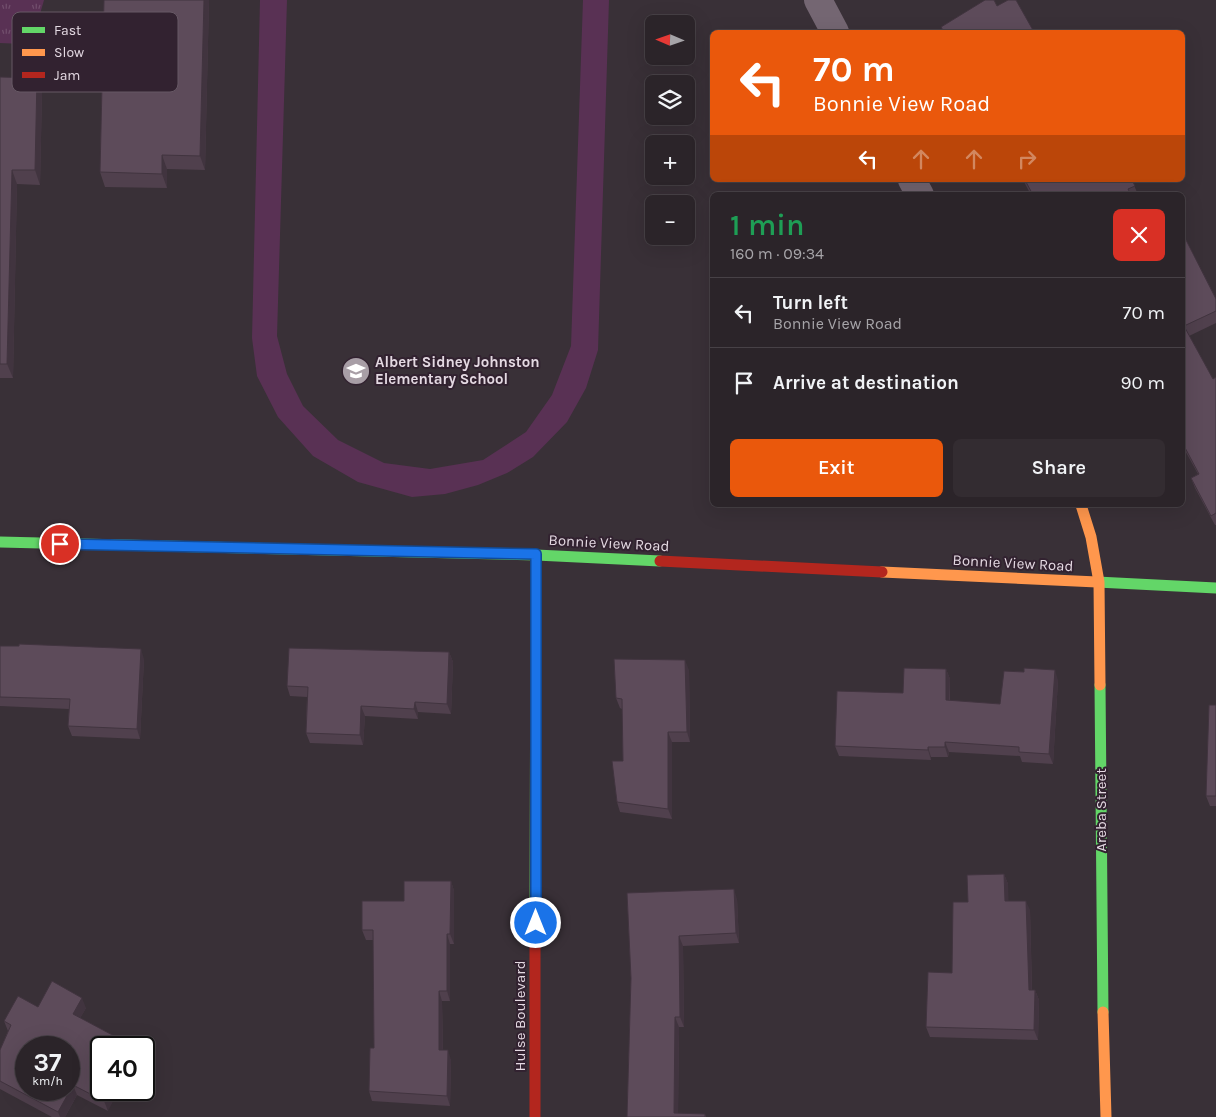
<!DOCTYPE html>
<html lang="en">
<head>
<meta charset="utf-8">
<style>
  body { margin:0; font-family:Karla,sans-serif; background:#332c31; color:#f1f3f6; height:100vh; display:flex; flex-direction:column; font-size:19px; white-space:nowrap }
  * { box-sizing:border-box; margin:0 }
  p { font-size:16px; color:#a6a4a8 }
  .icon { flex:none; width:28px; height:28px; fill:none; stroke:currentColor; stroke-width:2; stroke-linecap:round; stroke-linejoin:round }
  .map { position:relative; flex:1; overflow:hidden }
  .sheet { position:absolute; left:710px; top:192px; width:475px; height:315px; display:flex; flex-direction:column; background:#2b2429; border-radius:8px; box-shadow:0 5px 20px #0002,0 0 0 1px #474146 }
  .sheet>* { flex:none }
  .hud { position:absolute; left:710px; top:30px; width:475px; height:152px; border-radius:8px; box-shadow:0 5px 20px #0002,0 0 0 1px #474146; background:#ea580c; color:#fff; overflow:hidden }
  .needle { width:32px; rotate:272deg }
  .controls { position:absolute; left:645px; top:15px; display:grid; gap:10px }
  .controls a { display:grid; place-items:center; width:50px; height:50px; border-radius:8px; background:#2b2429; box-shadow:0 5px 20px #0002,0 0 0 1px #474146; font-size:25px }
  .speed { position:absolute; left:15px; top:1036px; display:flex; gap:10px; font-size:25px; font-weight:700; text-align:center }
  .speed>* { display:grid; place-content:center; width:65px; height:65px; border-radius:50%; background:#2b2429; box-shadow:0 5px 20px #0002,0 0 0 1px #474146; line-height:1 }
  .speed small { font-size:12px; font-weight:400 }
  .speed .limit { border:2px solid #111; border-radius:8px; background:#fff; color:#111 }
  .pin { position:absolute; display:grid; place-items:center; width:42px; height:42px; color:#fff; margin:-21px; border:2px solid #fff; border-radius:50%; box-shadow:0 1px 5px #0007 }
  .me { position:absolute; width:55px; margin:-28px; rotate:0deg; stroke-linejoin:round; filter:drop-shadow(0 0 4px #0008) }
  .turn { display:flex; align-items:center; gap:18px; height:105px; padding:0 20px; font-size:22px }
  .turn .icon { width:65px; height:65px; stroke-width:2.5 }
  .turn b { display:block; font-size:35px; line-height:42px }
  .lanes { display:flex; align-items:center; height:48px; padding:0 20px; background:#0003; justify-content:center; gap:25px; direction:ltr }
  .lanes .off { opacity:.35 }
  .round { display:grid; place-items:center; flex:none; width:52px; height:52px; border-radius:8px; background:#332c31 }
  .headline { display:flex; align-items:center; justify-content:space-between; height:85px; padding:0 20px }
  h1 { font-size:30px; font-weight:600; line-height:38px; color:#1e9e55 }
  .primary-button { display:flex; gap:10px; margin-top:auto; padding:10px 20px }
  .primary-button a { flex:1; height:58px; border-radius:8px; background:#ea580c; color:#fff; font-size:20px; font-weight:600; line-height:58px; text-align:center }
  .primary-button a+a { background:#332c31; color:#f1f3f6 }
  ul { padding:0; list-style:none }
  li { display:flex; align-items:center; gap:15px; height:70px; padding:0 20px; border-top:1px solid #474146 }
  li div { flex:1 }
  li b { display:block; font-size:19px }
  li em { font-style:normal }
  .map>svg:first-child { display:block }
  .park { fill:url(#park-tufts) }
  .pitch { fill:#593154 }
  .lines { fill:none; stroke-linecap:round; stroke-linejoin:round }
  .street { stroke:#746672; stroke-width:28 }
  .fast { stroke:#63d668; stroke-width:11 }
  .slow { stroke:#ff974d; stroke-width:11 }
  .jam { stroke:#b3261e; stroke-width:11 }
  .wall { fill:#50404d }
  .shaded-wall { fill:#41343f }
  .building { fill:#5d4b5a; stroke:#41343f; fill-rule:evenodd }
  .route-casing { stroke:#114b97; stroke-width:12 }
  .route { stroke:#1a73e8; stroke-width:9 }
  .labels { text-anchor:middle; stroke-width:4; stroke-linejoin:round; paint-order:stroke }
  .poi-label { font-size:15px; font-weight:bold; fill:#e4d9e2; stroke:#322230; text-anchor:start }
  .street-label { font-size:15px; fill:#e4d9e2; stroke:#322230 }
  .key { fill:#322230; stroke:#675965; stroke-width:1 }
  .key-label { font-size:14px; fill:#e4d9e2 }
</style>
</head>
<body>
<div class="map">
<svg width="1216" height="1117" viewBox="0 0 1216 1117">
  <defs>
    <pattern id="park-tufts" width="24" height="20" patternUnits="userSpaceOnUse" patternTransform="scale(1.25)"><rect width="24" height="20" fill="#593154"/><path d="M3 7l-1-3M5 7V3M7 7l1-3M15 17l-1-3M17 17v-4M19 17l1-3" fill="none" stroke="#714e6c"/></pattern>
  </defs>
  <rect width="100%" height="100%" fill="#393037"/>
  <path class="park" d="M 0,0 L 44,0 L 37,24 L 27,40 L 34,46 L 30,50 L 24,44 L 0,43 Z"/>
  <path class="pitch" d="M 260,0 L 287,0 L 277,336 L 287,374 L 303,406 L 338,440 L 384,463 L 430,469 L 483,460 L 526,432 L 552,395 L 571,346 L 583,0 L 609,0 L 598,350 L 586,388 L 567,422 L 533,457 L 507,473 L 478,485 L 445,494 L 412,497 L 358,482 L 313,456 L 278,417 L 257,376 L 252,338 Z"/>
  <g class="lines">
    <g class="street">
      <path d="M 818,0 L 835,32"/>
      <path d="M 912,180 L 920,195"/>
    </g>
    <g class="fast">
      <path d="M 0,542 L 536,555 L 660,561"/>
      <path d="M 1097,582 L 1216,588"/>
      <path d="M 1100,685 L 1103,1012"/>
      <path d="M 535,939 L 536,555"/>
    </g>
    <g class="slow">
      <path d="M 1081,505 L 1091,537 L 1099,582 L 1100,685"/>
      <path d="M 882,572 L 1097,582"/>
      <path d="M 1103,1012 L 1106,1117"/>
    </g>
    <g class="jam">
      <path d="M 660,561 L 882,572"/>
      <path d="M 535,1117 L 535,939"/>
    </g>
  </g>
  <g class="wall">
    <path d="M 104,0 L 209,0 L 205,170 L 167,169 L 167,188 L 105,187 L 100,172 Z"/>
    <path d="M 0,77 L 42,92 L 40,185 L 17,184 L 13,378 L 0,378 Z"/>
    <path d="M 1023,180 L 1132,180 L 1138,195 L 1031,195 Z"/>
    <path d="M 1182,232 L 1216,299 L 1216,323 L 1189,336 L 1213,379 L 1216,377 L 1216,525 L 1215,525 L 1195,488 L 1191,478 L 1198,474 L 1182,445 Z"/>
    <path d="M 0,646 L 144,659 L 140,739 L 72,736 L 68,726 L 69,709 L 0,706 Z"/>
    <path d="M 449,652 L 453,662 L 451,714 L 418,712 L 418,719 L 365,716 L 363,745 L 310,743 L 306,733 L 307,697 L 290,696 L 287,686 Z"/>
    <path d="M 946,669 L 950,679 L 950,701 L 1000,704 L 1058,680 L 1053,764 L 1022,762 L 1020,756 L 949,752 L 948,757 L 931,757 L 931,760 L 839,756 L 835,746 L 903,693 Z"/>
    <path d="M 689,670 L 690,742 L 672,742 L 672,819 L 620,812 L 617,802 L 623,761 L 622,709 L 620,708 L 616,698 Z"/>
    <path d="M 1216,705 L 1216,806 L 1210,806 L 1206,796 Z"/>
    <path d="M 1004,874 L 1008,884 L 1008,901 L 1030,910 L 1032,990 L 1035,990 L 1039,1000 L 1038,1040 L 930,1037 L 926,1027 L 952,973 L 968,902 Z"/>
    <path d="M 451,881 L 454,891 L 454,944 L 450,944 L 450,1001 L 442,1001 L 443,1050 L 451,1060 L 450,1106 L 372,1101 L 369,1091 L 374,1048 L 373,940 L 366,940 L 362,930 Z"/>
    <path d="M 627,893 L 737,899 L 739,943 L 683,946 L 684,1027 L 679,1027 L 678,1114 L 705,1114 L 706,1117 L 627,1117 L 631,978 Z"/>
    <path d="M 38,1007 L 86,1008 L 80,1018 L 133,1046 L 134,1048 L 101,1048 L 108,1111 L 77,1095 L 65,1117 L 52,1117 L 0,1089 L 0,1050 L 8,1031 L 4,1021 Z"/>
  </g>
  <g class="shaded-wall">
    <path d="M 204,0 L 209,0 L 205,170 L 200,156 Z"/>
    <path d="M 37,78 L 42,92 L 40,185 L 35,170 Z"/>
    <path d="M 162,155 L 167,169 L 167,188 L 162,174 Z"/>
    <path d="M 12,170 L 17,184 L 13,378 L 7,364 Z"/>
    <path d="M 141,649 L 144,659 L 140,739 L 137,729 Z"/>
    <path d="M 449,652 L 453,662 L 451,714 L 447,704 Z"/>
    <path d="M 685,660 L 689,670 L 690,742 L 687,732 Z"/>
    <path d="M 946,669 L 950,679 L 949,710 L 946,700 Z"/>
    <path d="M 1055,670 L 1058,680 L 1053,764 L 1049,754 Z"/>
    <path d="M 415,702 L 418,712 L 418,719 L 414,709 Z"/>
    <path d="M 361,706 L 365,716 L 363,745 L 360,735 Z"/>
    <path d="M 668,732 L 672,742 L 672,819 L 668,809 Z"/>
    <path d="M 945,742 L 949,752 L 948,757 L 945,747 Z"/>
    <path d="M 928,747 L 931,757 L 931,760 L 928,750 Z"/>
    <path d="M 1004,874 L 1008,884 L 1009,911 L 1005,901 Z"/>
    <path d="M 451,881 L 454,891 L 454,944 L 450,934 Z"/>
    <path d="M 734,889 L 737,899 L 739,943 L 736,933 Z"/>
    <path d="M 1026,901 L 1030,910 L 1032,1000 L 1029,990 Z"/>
    <path d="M 447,934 L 450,944 L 450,1001 L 447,991 Z"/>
    <path d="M 679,936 L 683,946 L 684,1027 L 680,1017 Z"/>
    <path d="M 1035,990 L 1039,1000 L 1038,1040 L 1034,1030 Z"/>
    <path d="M 439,991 L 442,1001 L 443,1060 L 439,1050 Z"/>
    <path d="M 82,998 L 86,1008 L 77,1024 L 73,1014 Z"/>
    <path d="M 675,1017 L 679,1027 L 678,1117 L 674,1113 Z"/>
    <path d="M 448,1050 L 451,1060 L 450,1106 L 447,1096 Z"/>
    <path d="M 73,1085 L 77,1095 L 65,1117 L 60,1117 L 58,1112 Z"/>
    <path d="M 110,1090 L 119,1090 L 108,1111 L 104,1101 Z"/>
  </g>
  <g class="building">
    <path d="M 104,0 L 204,0 L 200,156 L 162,155 L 162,174 L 100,172 Z"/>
    <path d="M 985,0 L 994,0 L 997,6 L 1008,0 L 1016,0 L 1034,32 L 944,32 L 941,27 Z"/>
    <path d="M 0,77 L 37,78 L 35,170 L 12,170 L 7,364 L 0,364 Z"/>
    <path d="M 1025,180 L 1132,180 L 1135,186 L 1128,189 L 1131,195 L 1033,195 Z"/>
    <path d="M 1182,232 L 1216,299 L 1216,311 L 1184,326 L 1213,379 L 1216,377 L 1216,513 L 1211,516 L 1191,478 L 1199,474 L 1182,442 Z"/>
    <path d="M 19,644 L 141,649 L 137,729 L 68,726 L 70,699 L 0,697 L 0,646 L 19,646 Z"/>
    <path d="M 289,648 L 449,652 L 447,704 L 415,702 L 414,709 L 361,706 L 360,735 L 306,733 L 308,687 L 287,686 Z"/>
    <path d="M 614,659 L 685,660 L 687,732 L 668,732 L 668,809 L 617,802 L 612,761 L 623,761 L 622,699 L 616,698 Z"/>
    <path d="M 904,668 L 946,669 L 946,700 L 1000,704 L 1004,671 L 1024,672 L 1024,668 L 1055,670 L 1049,754 L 1019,752 L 1019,747 L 945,742 L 945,747 L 928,747 L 928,750 L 835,746 L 837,691 L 903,693 Z"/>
    <path d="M 1209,705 L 1216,705 L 1216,796 L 1206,796 Z"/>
    <path d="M 1004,874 L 1005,901 L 1026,901 L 1029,990 L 1035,990 L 1034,1030 L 926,1027 L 928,972 L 952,973 L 953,902 L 968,902 L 967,875 Z"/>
    <path d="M 404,881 L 451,881 L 450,934 L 447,934 L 447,991 L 439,991 L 439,1050 L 448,1050 L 447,1096 L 369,1091 L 370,1048 L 374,1048 L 373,930 L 362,930 L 362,901 L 404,901 Z"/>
    <path d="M 734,889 L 736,933 L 679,936 L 680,1017 L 675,1017 L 674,1113 L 705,1114 L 705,1117 L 627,1117 L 631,978 L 627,893 Z"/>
    <path d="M 52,981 L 82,998 L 73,1014 L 133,1046 L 133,1048 L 101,1048 L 101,1090 L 110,1090 L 104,1101 L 73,1085 L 58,1112 L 0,1081 L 0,1050 L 11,1025 L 4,1021 L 18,996 L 38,1007 ZM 26,1048 L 69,1048 L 69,1090 L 26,1090 Z"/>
  </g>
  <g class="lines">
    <defs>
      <path id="route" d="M 60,544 L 536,554 L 536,923"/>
    </defs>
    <use href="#route" class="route-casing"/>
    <use href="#route" class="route"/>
  </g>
  <defs>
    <symbol id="school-disc" viewBox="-11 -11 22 22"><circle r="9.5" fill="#a89ea6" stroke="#322230"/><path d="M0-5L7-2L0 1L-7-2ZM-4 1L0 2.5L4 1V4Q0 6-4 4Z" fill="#fff"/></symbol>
  </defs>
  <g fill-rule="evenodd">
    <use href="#school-disc" x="340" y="355" width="32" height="32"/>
  </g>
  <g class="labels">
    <g class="poi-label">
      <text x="375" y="367">Albert Sidney Johnston<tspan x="375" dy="17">Elementary School</tspan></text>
    </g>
    <g class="street-label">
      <text transform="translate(609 543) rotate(3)" y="5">Bonnie View Road</text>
      <text transform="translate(1013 563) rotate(3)" y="5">Bonnie View Road</text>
      <text transform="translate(1101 810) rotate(-90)" y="5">Areba Street</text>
      <text transform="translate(520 1016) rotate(-90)" y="5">Hulse Boulevard</text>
    </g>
  </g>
  <rect x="12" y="12" width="166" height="80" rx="8" class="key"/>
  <rect x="22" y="27" width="23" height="6" fill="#63d668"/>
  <rect x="22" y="49" width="23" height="7" fill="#ff974d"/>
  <rect x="22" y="72" width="23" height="6" fill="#b3261e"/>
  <g class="key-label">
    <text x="54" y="35">Fast</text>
    <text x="54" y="57">Slow</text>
    <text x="54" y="80">Jam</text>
  </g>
</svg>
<div class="controls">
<a><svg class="needle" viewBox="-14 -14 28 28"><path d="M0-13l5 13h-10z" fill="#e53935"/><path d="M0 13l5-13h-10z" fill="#a6a4a8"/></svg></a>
<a><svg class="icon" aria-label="layers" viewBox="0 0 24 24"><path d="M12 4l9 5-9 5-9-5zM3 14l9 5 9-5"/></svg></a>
<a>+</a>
<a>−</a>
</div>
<div class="speed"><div>37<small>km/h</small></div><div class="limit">40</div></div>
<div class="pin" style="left:60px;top:544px;background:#d93025"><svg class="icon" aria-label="arrive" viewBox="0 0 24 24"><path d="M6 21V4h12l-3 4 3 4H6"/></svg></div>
<svg class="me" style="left:536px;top:923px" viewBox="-20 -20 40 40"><circle r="17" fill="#1a73e8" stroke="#fff" stroke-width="3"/><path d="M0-11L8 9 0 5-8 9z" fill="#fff"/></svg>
<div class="hud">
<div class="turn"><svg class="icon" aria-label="left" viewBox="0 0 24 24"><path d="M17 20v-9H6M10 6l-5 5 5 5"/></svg><div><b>70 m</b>Bonnie View Road</div></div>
<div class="lanes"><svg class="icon" aria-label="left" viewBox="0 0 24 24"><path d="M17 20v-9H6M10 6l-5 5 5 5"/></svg><svg class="icon off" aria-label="ahead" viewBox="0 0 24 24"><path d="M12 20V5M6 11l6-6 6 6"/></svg><svg class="icon off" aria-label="ahead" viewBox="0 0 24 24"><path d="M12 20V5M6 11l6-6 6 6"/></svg><svg class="icon off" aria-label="right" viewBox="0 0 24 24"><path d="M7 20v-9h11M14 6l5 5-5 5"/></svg></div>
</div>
<section class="sheet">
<div class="headline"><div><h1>1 min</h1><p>160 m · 09:34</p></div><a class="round" style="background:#d93025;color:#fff"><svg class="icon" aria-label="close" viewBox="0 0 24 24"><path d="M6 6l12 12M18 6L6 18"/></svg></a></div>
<ul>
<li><svg class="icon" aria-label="left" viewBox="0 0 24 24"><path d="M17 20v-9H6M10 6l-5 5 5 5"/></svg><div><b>Turn left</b><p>Bonnie View Road</p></div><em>70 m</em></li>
<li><svg class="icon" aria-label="arrive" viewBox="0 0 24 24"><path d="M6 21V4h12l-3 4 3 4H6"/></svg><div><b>Arrive at destination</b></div><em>90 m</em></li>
</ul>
<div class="primary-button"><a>Exit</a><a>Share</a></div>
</section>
</div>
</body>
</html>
